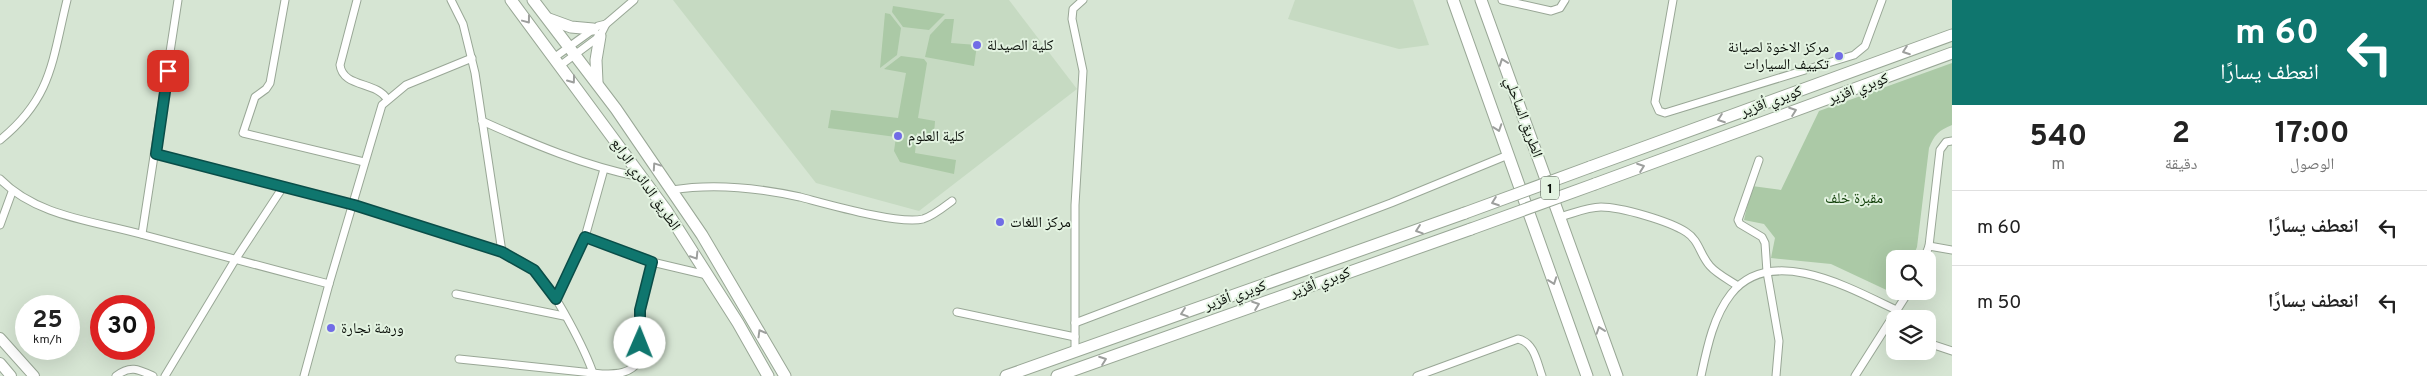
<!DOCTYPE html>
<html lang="ar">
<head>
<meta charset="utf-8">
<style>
  body { margin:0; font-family:Overpass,"Noto Naskh Arabic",sans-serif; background:#f2f2f2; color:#222; direction:rtl; height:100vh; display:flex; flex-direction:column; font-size:19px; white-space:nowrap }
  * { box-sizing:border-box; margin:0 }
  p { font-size:16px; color:#767676 }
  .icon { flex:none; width:28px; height:28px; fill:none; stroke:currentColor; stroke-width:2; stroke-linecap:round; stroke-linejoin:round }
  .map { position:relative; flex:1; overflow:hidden; direction:ltr }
  .panel { display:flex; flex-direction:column; background:#fff; width:475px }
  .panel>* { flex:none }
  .guide { background:#0f766e; color:#fff; overflow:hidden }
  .fabs { position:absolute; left:1886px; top:250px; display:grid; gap:10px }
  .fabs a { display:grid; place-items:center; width:50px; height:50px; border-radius:10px; background:#fff; box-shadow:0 5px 20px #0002; font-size:25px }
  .speed { position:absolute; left:15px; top:295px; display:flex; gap:10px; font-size:25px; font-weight:700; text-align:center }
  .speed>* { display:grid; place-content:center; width:65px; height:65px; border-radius:50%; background:#fff; box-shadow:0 5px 20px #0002; line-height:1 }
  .speed small { font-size:12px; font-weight:400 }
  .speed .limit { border:8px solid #d22; background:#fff; color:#111 }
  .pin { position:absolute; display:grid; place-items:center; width:42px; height:42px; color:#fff; margin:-21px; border-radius:10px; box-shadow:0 2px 8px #0006 }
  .me { position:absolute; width:55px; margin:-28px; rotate:1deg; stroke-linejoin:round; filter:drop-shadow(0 0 4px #0008) }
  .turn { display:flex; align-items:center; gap:18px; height:105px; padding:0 25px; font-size:22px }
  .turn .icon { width:65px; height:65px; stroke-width:2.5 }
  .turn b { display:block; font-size:35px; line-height:42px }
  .eta { display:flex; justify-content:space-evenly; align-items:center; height:85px; text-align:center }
  .eta b { font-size:30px; font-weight:700; line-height:35px }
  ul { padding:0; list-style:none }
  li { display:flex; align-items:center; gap:15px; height:75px; padding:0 25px; border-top:1px solid #e0e0e0 }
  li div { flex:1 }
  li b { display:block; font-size:19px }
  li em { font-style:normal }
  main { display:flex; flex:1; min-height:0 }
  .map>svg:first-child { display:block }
  .built { fill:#c6dac2 }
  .green { fill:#abc9a6 }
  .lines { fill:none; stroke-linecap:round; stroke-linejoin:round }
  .minor-casing { stroke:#99a796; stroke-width:9 }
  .secondary-casing { stroke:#99a796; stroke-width:12 }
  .primary-casing { stroke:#99a796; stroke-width:13 }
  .trunk-casing { stroke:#99a796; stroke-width:13 }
  .minor { stroke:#fff; stroke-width:7 }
  .secondary { stroke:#fff; stroke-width:10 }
  .primary { stroke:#fff; stroke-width:11 }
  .trunk { stroke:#fff; stroke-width:11 }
  .primary-bridge-casing { stroke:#99a796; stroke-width:13; stroke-linecap:butt }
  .primary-bridge { stroke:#fff; stroke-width:11 }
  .oneway { stroke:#9d9f9d }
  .route-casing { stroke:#0a4d48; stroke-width:12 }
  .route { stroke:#0f766e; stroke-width:9 }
  .poi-dot { fill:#716ce6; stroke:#e3f3e1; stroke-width:2 }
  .labels { text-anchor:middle; stroke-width:4; stroke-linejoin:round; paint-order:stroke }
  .shield { fill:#e3f3e1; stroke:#4b534a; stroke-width:1 }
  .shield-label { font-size:14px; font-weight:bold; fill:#0a0f09 }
  .poi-label { font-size:15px; fill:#0a0f09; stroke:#e3f3e1; text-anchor:start }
  .street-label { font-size:15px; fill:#0a0f09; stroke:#e3f3e1 }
  .park-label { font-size:15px; fill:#12400a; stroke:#e3f3e1 }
</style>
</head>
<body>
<main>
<section class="panel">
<div class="guide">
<div class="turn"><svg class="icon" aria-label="left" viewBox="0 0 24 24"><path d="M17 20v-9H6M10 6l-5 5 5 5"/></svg><div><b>60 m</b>انعطف يسارًا</div></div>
</div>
<div class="eta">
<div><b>17:00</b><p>الوصول</p></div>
<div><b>2</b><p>دقيقة</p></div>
<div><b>540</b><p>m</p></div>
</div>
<ul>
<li><svg class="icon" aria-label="left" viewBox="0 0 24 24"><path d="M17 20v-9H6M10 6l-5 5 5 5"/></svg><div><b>انعطف يسارًا</b></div><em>60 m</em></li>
<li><svg class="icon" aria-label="left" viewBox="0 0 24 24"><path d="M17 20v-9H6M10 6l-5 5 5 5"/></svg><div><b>انعطف يسارًا</b></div><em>50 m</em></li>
</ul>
</section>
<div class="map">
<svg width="1952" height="376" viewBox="0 0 1952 376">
  <rect width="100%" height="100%" fill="#d6e5d3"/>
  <g class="built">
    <path d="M 673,0 L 1009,0 L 1077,89 L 919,211 L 816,183 Z"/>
    <path d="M 1295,0 L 1413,0 L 1429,45 L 1399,49 L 1288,19 Z"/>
  </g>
  <g class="green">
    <path d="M 893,6 L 945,14 L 929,30 L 903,27 L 892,12 Z"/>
    <path d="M 885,13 L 890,14 L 901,28 L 897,55 L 880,68 Z"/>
    <path d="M 945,19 L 954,19 L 951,43 L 977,45 L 974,66 L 925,57 L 930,35 Z"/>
    <path d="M 901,56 L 924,59 L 927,63 L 918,118 L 935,121 L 934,135 L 917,133 L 915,153 L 956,160 L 954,174 L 900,162 L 894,151 L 896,137 L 828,128 L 831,110 L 898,118 L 906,73 L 884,69 Z"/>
    <path d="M 1952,63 L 1952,125 C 1939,130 1934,135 1929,148 L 1917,247 L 1912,259 L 1895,259 L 1895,294 L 1831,264 L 1771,258 L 1775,238 L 1764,224 L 1744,220 L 1752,186 L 1781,190 L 1819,111 Z"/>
  </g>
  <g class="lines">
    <defs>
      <g id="minor">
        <path d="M 285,0 L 270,83 L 266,89 L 255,97 L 243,133 L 364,162"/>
        <path d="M 357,0 L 340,65 C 343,88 376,81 387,99"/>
        <path d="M 451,0 L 463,24 L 475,73 L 502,252"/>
        <path d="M 1502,0 L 1551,11 L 1560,8 L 1565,0"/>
        <path d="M 1673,0 L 1655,102 L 1659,111 L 1665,113 L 1854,55 L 1865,46 L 1882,0"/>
        <path d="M 555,57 L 598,26 L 606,24 L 634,0"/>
        <path d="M 561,65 L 600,36 L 606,24"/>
        <path d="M 482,121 C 533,144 585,166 640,177"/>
        <path d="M 0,140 C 52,98 52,61 67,0"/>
        <path d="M 156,154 L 354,205 L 502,252 C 513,257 526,262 535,271 C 554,289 586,351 594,376"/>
        <path d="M 1759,160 L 1738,220 L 1740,224 L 1762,237 L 1765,243 L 1767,272 L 1779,341 L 1776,376"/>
        <path d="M 0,179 C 37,217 95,221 144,235 C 205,251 267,268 329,284"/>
        <path d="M 672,190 C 713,183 759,188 800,197 C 827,204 899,225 923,219 C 933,216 944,207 952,201"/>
        <path d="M 1560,217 C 1574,213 1588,207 1601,207 C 1621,207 1669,221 1686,232 C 1699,240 1700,255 1710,266 C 1717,274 1729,280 1738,286"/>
        <path d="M 0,225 L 12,192"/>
        <path d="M 142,234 L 178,0"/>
        <path d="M 585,237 L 652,262 L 707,275"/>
        <path d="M 1929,246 L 1952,250"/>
        <path d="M 1924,259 L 1929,246 L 1940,150 L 1946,142 L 1952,141"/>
        <path d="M 456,294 L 564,316"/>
        <path d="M 556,299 L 585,237 L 604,169"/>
        <path d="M 957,312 L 1075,337"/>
        <path d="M 1075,323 L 1391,203 L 1508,155"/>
        <path d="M 1885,330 L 1895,333"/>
        <path d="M 1928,343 L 1952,351"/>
        <path d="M 1075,351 L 1075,205 L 1083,71 L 1072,19 L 1073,9 L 1083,0"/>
        <path d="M 459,359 L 602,374 C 617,374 630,374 639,361 L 642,324 L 640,310 L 652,262"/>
        <path d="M 116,376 C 130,365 138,369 153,376"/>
        <path d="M 165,376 L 235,260 L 283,187"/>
        <path d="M 304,376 L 329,284 L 382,105 L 406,85 L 472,58"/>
        <path d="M 1417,376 L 1518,339 C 1534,342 1537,362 1542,376"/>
        <path d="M 1701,376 C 1707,348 1713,317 1731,294 C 1771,243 1852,289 1896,310"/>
        <path d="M 1855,376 L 1909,291"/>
      </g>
      <g id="secondary">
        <path d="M 0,338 L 34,376"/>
        <path d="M 0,363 L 11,376"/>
      </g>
      <g id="primary">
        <path d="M 511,0 L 666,210 L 738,323 L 768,376"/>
        <path d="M 533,0 L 616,109 L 702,235 L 785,376"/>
        <path d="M 549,19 L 571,27 L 593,29"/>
        <path d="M 597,82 L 596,60 L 600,36"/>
        <path d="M 1590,167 L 1952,35"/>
        <path d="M 1595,184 L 1952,53"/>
        <path d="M 1006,376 L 1465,213"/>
        <path d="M 1057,376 L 1471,229"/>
      </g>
      <g id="trunk">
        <path d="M 1453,0 L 1587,376"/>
        <path d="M 1481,0 L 1617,376"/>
      </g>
    </defs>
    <use href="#minor" class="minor-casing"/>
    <use href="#secondary" class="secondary-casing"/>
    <use href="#primary" class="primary-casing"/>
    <use href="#trunk" class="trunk-casing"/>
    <use href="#minor" class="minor"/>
    <use href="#secondary" class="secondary"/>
    <use href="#primary" class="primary"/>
    <use href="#trunk" class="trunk"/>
    <defs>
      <g id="primary-bridge">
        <path d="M 1465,213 L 1590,167"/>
        <path d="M 1471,229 L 1595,184"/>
      </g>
    </defs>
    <use href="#primary-bridge" class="primary-bridge-casing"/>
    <use href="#primary-bridge" class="primary-bridge"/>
  </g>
  <defs><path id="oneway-chevron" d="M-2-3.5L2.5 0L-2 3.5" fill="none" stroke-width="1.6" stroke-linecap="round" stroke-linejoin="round" transform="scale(1.25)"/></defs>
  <g class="oneway">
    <use href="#oneway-chevron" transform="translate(527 20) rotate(53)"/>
    <use href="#oneway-chevron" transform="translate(1906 51) rotate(160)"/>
    <use href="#oneway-chevron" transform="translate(1503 62) rotate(-110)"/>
    <use href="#oneway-chevron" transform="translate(572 80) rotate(54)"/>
    <use href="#oneway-chevron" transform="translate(1793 111) rotate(-20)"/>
    <use href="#oneway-chevron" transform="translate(1721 119) rotate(160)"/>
    <use href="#oneway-chevron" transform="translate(1498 128) rotate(71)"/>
    <use href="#oneway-chevron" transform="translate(656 166) rotate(-124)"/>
    <use href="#oneway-chevron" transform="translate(1641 167) rotate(-20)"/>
    <use href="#oneway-chevron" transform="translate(1495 202) rotate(160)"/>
    <use href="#oneway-chevron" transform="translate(1419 230) rotate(161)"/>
    <use href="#oneway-chevron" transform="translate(695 256) rotate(58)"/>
    <use href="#oneway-chevron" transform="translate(1553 281) rotate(70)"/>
    <use href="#oneway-chevron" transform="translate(1256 305) rotate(-20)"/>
    <use href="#oneway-chevron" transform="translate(1184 313) rotate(161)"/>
    <use href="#oneway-chevron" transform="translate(1600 330) rotate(-109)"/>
    <use href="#oneway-chevron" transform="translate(761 333) rotate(-120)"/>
    <use href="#oneway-chevron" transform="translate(1103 360) rotate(-20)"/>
  </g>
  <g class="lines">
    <defs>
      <path id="route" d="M 168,71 L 156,154 L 354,205 L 502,252 L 534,270 L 556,299 L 585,237 L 652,262 L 640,310 L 640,343"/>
    </defs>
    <use href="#route" class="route-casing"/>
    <use href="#route" class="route"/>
  </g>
  <g class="poi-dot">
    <circle cx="977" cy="45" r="5"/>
    <circle cx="1839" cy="56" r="5"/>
    <circle cx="898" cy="136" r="5"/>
    <circle cx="1000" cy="222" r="5"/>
    <circle cx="331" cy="328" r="5"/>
  </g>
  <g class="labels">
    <rect class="shield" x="1541" y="176.5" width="18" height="23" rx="4"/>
    <g class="shield-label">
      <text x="1550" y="193">1</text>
    </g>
    <g class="poi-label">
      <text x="987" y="50">كلية الصيدلة</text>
      <text x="1829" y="52" text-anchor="end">مركز الاخوة لصيانة<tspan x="1829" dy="17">تكييف السيارات</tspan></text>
      <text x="908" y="141">كلية العلوم</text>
      <text x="1010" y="227">مركز اللغات</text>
      <text x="341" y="333">ورشة نجارة</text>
    </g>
    <g class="street-label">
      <text transform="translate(1858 88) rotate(-20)" y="5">كوبري اقزير</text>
      <text transform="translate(1771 101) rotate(-20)" y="5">كويري أقزير</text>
      <text transform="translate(1524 117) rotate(70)" y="5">الطريق الساحلي</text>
      <text transform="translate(646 184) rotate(55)" y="5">الطريق الدائري الرابع</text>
      <text transform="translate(1320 282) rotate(-20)" y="5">كوبري أقزير</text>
      <text transform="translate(1235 295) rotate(-19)" y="5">كويري أقزير</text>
    </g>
    <g class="park-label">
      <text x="1854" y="203">مقبرة خلف</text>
    </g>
  </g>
</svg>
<div class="fabs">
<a><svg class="icon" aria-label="search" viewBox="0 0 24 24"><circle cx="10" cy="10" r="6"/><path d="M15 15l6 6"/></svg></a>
<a><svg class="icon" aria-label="layers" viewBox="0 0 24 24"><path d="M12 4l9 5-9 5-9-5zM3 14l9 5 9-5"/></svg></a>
</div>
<div class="speed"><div>25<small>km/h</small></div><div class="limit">30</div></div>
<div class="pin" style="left:168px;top:71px;background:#d93025"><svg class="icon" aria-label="arrive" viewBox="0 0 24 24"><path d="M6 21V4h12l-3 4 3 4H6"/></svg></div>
<svg class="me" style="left:640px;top:343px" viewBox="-20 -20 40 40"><circle r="19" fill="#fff"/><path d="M0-13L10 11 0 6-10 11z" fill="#0f766e"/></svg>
</div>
</main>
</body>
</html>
